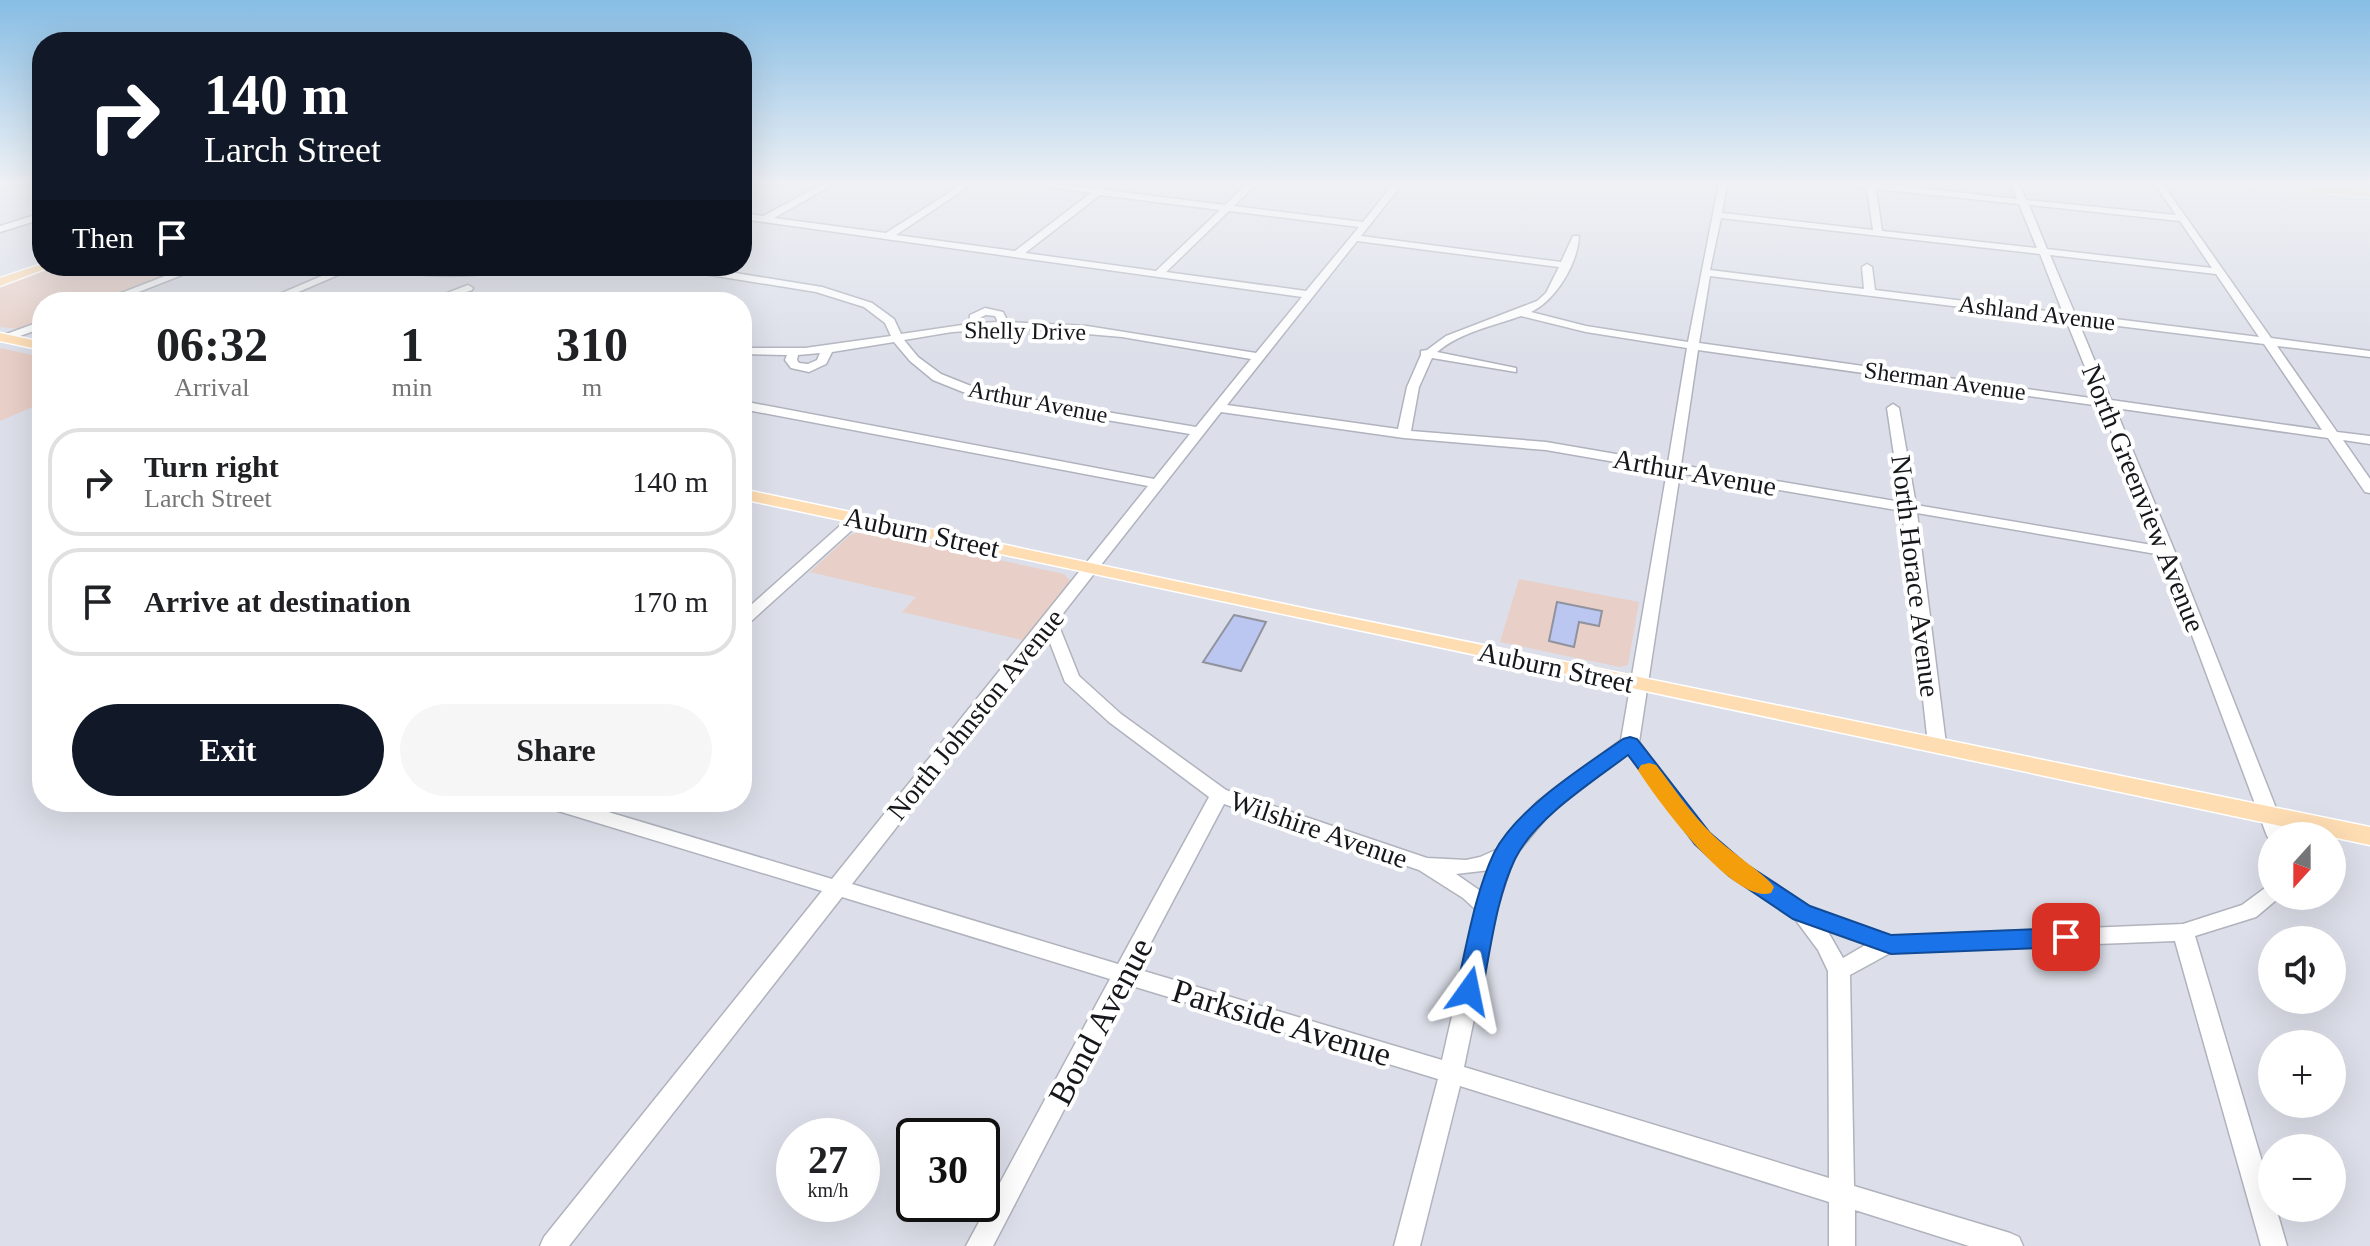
<!DOCTYPE html>
<html lang="en">
<head>
<meta charset="utf-8">
<style>
  body { margin:0; font-family:"Times New Roman",serif; background:#f6f6f6; color:#202124; height:100vh; display:flex; flex-direction:column; font-size:30px; white-space:nowrap }
  * { box-sizing:border-box; margin:0 }
  p { font-size:26px; color:#757577 }
  .icon { flex:none; width:44px; height:44px; fill:none; stroke:currentColor; stroke-width:2; stroke-linecap:round; stroke-linejoin:round }
  .map { position:relative; flex:1; overflow:hidden }
  .panel { position:absolute; left:32px; top:292px; width:720px; height:520px; display:flex; flex-direction:column; background:#fff; border-radius:32px; box-shadow:0 8px 32px #0002 }
  .panel>* { flex:none }
  .top-card { position:absolute; left:32px; top:32px; width:720px; height:244px; border-radius:32px; box-shadow:0 8px 32px #0002; background:#111827; color:#fff; overflow:hidden }
  .needle { width:52px; rotate:201deg }
  .controls { position:absolute; left:2258px; top:822px; display:grid; gap:16px }
  .controls a { display:grid; place-items:center; width:88px; height:88px; border-radius:50%; background:#fff; box-shadow:0 8px 32px #0002; font-size:40px }
  .speed { position:absolute; left:776px; top:1118px; display:flex; gap:16px; font-size:40px; font-weight:700; text-align:center }
  .speed>* { display:grid; place-content:center; width:104px; height:104px; border-radius:50%; background:#fff; box-shadow:0 8px 32px #0002; line-height:1 }
  .speed small { font-size:20px; font-weight:400 }
  .speed .limit { border:4px solid #111; border-radius:12px; background:#fff; color:#111 }
  .pin { position:absolute; display:grid; place-items:center; width:68px; height:68px; color:#fff; margin:-34px; border-radius:16px; box-shadow:0 4px 12px #0006 }
  .me { position:absolute; width:88px; margin:-44px; rotate:12deg; stroke-linejoin:round; filter:drop-shadow(0 0 6px #0008) }
  .turn { display:flex; align-items:center; gap:28px; height:168px; padding:0 40px; font-size:36px }
  .turn .icon { width:104px; height:104px; stroke-width:2.5 }
  .turn b { display:block; font-size:56px; line-height:68px }
  .then { display:flex; align-items:center; height:76px; padding:0 40px; background:#0003; gap:16px; font-size:30px }
  .eta { display:flex; justify-content:space-evenly; align-items:center; height:136px; text-align:center }
  .eta b { font-size:48px; font-weight:700; line-height:56px }
  .button { display:flex; gap:16px; margin-top:auto; padding:16px 40px }
  .button a { flex:1; height:92px; border-radius:48px; background:#111827; color:#fff; font-size:32px; font-weight:700; line-height:92px; text-align:center }
  .button a+a { background:#f6f6f6; color:#202124 }
  ul { padding:0; list-style:none }
  li { display:flex; align-items:center; gap:24px; height:108px; margin:0 16px 12px; padding:0 24px; border:4px solid #e0e0e0; border-radius:32px }
  li div { flex:1 }
  li b { display:block; font-size:30px }
  li em { font-style:normal }
  .map>svg:first-child { display:block }
  .commercial { fill:#e8cfc7 }
  .building { fill:#bbc7f0; stroke:#90939d; stroke-width:2 }
  .lines { fill:none; stroke-linecap:round; stroke-linejoin:round }
  .minor-casing { stroke:#b0b3bd; stroke-width:3 }
  .major-casing { stroke:#fff; stroke-width:3 }
  .minor { fill:#fff; fill-rule:evenodd }
  .major { fill:#feddb3; fill-rule:evenodd }
  .route { fill:#1a73e8; stroke:#114b97; stroke-width:2 }
  .slow { fill:#f59e0b }
  .labels { text-anchor:middle; stroke-width:8; stroke-linejoin:round; paint-order:stroke }
  .far-street-label { font-size:24px; fill:#16171b; stroke:#fff }
  .street-label { font-size:28px; fill:#16171b; stroke:#fff }
  .near-street-label { font-size:34px; fill:#16171b; stroke:#fff }
</style>
</head>
<body>
<div class="map">
<svg width="2370" height="1246" viewBox="0 0 2370 1246">
  <rect width="100%" height="100%" fill="#dcdfe9"/>
  <g class="commercial">
    <path d="M 58,266 L 126,266 L 171,275 L 97,302 L 42,302 L 42,322 L 19,329 L 0,327 L 0,286 Z"/>
    <path d="M 0,348 L 42,357 L 42,403 L 0,421 Z"/>
    <path d="M 864,531 L 1064,574 L 1071,582 L 1027,641 L 902,612 L 916,597 L 810,572 L 850,535 Z"/>
    <path d="M 1519,579 L 1639,602 L 1628,665 L 1620,667 L 1500,642 Z"/>
  </g>
  <g class="building">
    <path d="M 1557,602 L 1602,611 L 1599,626 L 1579,622 L 1574,647 L 1549,641 Z"/>
    <path d="M 1234,615 L 1266,622 L 1241,671 L 1203,662 Z"/>
  </g>
  <g class="lines">
    <defs>
      <g id="minor">
        <path d="M 0,183 L 13,183 L 0,189 Z"/>
        <path d="M 825,183 L 836,183 L 774,218 L 886,233 L 964,183 L 974,183 L 896,235 L 1015,251 L 1091,193 L 1023,183 L 1049,183 L 1097,189 L 1102,186 L 1106,190 L 1225,205 L 1248,183 L 1257,183 L 1234,206 L 1363,222 L 1394,183 L 1403,183 L 1361,236 L 1561,262 L 1573,236 L 1579,236 C 1578,263 1556,300 1531,312 L 1586,326 L 1688,342 L 1719,183 L 1727,183 L 1722,213 L 1873,230 L 1867,188 L 1838,183 L 1875,183 L 2017,199 L 2011,183 L 2019,183 L 2026,200 L 2176,215 L 2154,183 L 2162,183 L 2271,338 L 2370,351 L 2370,357 L 2277,346 L 2337,432 L 2370,436 L 2370,444 L 2343,440 L 2370,479 L 2370,493 L 2365,492 L 2328,438 L 2115,408 L 2175,552 L 2287,836 L 2272,836 L 2272,842 L 2267,836 L 2162,555 L 1917,513 L 1946,744 L 1943,748 L 1931,748 L 1928,744 L 1902,511 L 1680,473 L 1639,742 L 1709,834 L 1745,865 L 1809,907 L 1891,936 L 2183,924 L 2242,905 L 2265,888 L 2272,885 L 2272,896 L 2281,896 L 2256,917 L 2195,936 L 2272,1195 L 2272,1208 L 2276,1208 L 2287,1246 L 2261,1246 L 2175,941 L 1892,952 L 1850,975 L 1854,1186 L 2010,1233 L 2019,1237 L 2023,1246 L 1969,1246 L 1855,1210 L 1855,1246 L 1829,1246 L 1829,1202 L 1460,1086 L 1420,1246 L 1394,1246 L 1438,1079 L 1129,985 L 993,1246 L 966,1246 L 1110,979 L 842,897 L 569,1246 L 540,1246 L 544,1237 L 822,891 L 545,807 L 542,802 L 575,802 L 832,879 L 1148,486 L 742,409 L 742,401 L 1154,479 L 1190,434 L 1017,405 L 963,392 L 933,380 L 910,361 L 894,342 L 832,352 L 826,364 L 809,372 L 791,368 L 785,360 L 787,355 L 742,354 L 742,348 L 805,348 L 891,336 L 885,323 L 864,307 L 816,292 L 673,269 L 668,266 L 692,266 L 822,287 L 872,303 L 894,319 L 901,334 L 969,324 L 970,315 L 985,308 L 1003,312 L 1008,322 L 1087,326 L 1256,353 L 1302,297 L 742,219 L 742,213 L 763,216 ZM 1876,189 L 2019,204 L 2037,248 L 1882,231 ZM 1100,195 L 1220,210 L 1156,271 L 1025,253 ZM 2029,205 L 2180,221 L 2212,268 L 2047,249 ZM 1229,211 L 1359,227 L 1306,291 L 1166,272 ZM 1721,218 L 2040,254 L 2063,313 L 1875,290 L 1872,267 L 1867,264 L 1862,267 L 1864,289 L 1710,270 ZM 1357,241 L 1559,267 L 1546,293 L 1537,301 L 1446,336 L 1427,350 L 1421,351 L 1421,355 L 1407,387 L 1398,429 L 1227,405 ZM 2050,255 L 2216,274 L 2259,337 L 2075,314 ZM 1710,276 L 2066,320 L 2098,399 L 1699,343 ZM 986,315 L 995,316 L 998,322 L 979,323 L 979,318 ZM 1521,316 L 1586,332 L 1687,348 L 1668,463 L 1546,442 L 1411,431 L 1419,387 L 1432,358 L 1516,372 L 1516,368 L 1437,352 C 1461,332 1493,326 1521,316 ZM 2078,321 L 2264,344 L 2322,430 L 2111,400 ZM 1018,328 L 1122,337 L 1251,359 L 1196,427 L 1017,397 L 971,386 L 941,374 L 918,357 L 904,340 L 952,332 ZM 1698,350 L 2101,406 L 2158,546 L 1916,505 L 1899,408 L 1893,404 L 1887,408 L 1901,502 L 1681,465 ZM 820,353 L 817,360 L 808,364 L 799,363 L 797,360 L 798,355 ZM 1221,412 L 1404,438 L 1546,450 L 1667,471 L 1621,740 L 1537,802 L 1498,849 L 1480,857 L 1466,860 L 1427,858 L 1226,790 L 1121,714 L 1079,676 L 1057,621 ZM 1047,635 L 1065,682 L 1109,722 L 1209,797 L 1118,964 L 852,884 ZM 1628,753 L 1695,844 L 1731,875 L 1795,919 L 1818,950 L 1828,971 L 1829,1178 L 1464,1067 L 1497,908 L 1514,857 L 1551,812 ZM 1224,804 L 1419,870 L 1463,898 L 1476,910 L 1442,1060 L 1137,969 ZM 1490,870 L 1482,892 L 1456,874 ZM 1827,930 L 1867,944 L 1843,958 Z"/>
        <path d="M 42,213 L 42,219 L 0,232 L 0,226 Z"/>
        <path d="M 191,266 L 205,266 L 113,302 L 98,302 Z"/>
        <path d="M 345,266 L 359,266 L 275,302 L 261,302 Z"/>
        <path d="M 379,266 L 450,270 L 521,266 C 499,279 401,279 379,266 Z"/>
        <path d="M 468,285 L 473,288 L 472,290 L 439,302 L 424,302 Z"/>
        <path d="M 42,321 L 42,328 L 9,340 L 0,339 L 1,336 Z"/>
        <path d="M 857,514 L 864,518 L 862,521 L 748,624 L 742,626 L 742,613 L 852,515 Z"/>
      </g>
      <g id="major">
        <path d="M 2246,183 L 2288,183 L 2370,191 L 2370,197 L 2251,186 Z"/>
        <path d="M 42,264 L 53,266 L 0,286 L 0,278 Z"/>
        <path d="M 0,333 L 42,342 L 42,350 L 0,341 Z"/>
        <path d="M 742,489 L 1312,610 L 2370,827 L 2370,845 L 742,499 Z"/>
      </g>
    </defs>
    <use href="#minor" class="minor-casing"/>
    <use href="#major" class="major-casing"/>
    <use href="#minor" class="minor"/>
    <use href="#major" class="major"/>
  </g>
  <linearGradient id="sky" x2="0" y2="1"><stop stop-color="#87bde4"/><stop offset="0.51" stop-color="#eff1f5"/><stop offset="1" stop-color="#eff1f5" stop-opacity="0"/></linearGradient>
  <rect width="2370" height="358" fill="url(#sky)"/>
  <path class="route" d="M 1630,737 L 1637,739 L 1710,833 L 1746,864 L 1810,906 L 1891,935 L 2066,928 L 2075,931 L 2079,937 L 2075,944 L 2066,947 L 1891,954 L 1793,919 L 1729,876 L 1695,844 L 1628,755 C 1592,782 1535,818 1515,859 C 1496,899 1491,948 1482,991 L 1478,998 L 1469,1001 L 1460,998 L 1456,991 C 1467,945 1474,896 1494,853 C 1516,809 1583,767 1623,739 Z"/>
  <path class="slow" d="M 1649,763 L 1656,765 C 1674,788 1691,814 1712,834 C 1725,848 1768,876 1774,887 L 1771,893 C 1734,905 1656,799 1638,770 L 1641,765 Z"/>
  <g class="labels">
    <g class="far-street-label">
      <text transform="translate(2037 313) rotate(7)" y="8">Ashland Avenue</text>
      <text transform="translate(1025 331) rotate(1)" y="8">Shelly Drive</text>
      <text transform="translate(1945 381) rotate(8)" y="8">Sherman Avenue</text>
      <text transform="translate(1038 402) rotate(11)" y="8">Arthur Avenue</text>
    </g>
    <g class="street-label">
      <text transform="translate(1695 472) rotate(10)" y="10">Arthur Avenue</text>
      <text transform="translate(2144 498) rotate(68)" y="10">North Greenview Avenue</text>
      <text transform="translate(922 532) rotate(12)" y="10">Auburn Street</text>
      <text transform="translate(1916 576) rotate(83)" y="10">North Horace Avenue</text>
      <text transform="translate(1556 667) rotate(12)" y="10">Auburn Street</text>
      <text transform="translate(975 714) rotate(-51)" y="10">North Johnston Avenue</text>
      <text transform="translate(1319 829) rotate(19)" y="10">Wilshire Avenue</text>
    </g>
    <g class="near-street-label">
      <text transform="translate(1100 1021) rotate(-62)" y="12">Bond Avenue</text>
      <text transform="translate(1282 1022) rotate(17)" y="12">Parkside Avenue</text>
    </g>
  </g>
</svg>
<div class="controls">
<a><svg class="needle" viewBox="-14 -14 28 28"><path d="M0-13l5 13h-10z" fill="#e53935"/><path d="M0 13l5-13h-10z" fill="#757577"/></svg></a>
<a><svg class="icon" aria-label="sound" viewBox="0 0 24 24"><path d="M4 9h4l5-4v14l-5-4H4zM17 9q2 3 0 6"/></svg></a>
<a>+</a>
<a>−</a>
</div>
<div class="speed"><div>27<small>km/h</small></div><div class="limit">30</div></div>
<div class="pin" style="left:2066px;top:937px;background:#d93025"><svg class="icon" aria-label="arrive" viewBox="0 0 24 24"><path d="M6 21V4h12l-3 4 3 4H6"/></svg></div>
<svg class="me" style="left:1469px;top:991px" viewBox="-20 -20 40 40"><path d="M0-17L14 15 0 8-14 15z" fill="#1a73e8" stroke="#fff" stroke-width="4"/></svg>
<div class="top-card">
<div class="turn"><svg class="icon" aria-label="right" viewBox="0 0 24 24"><path d="M7 20v-9h11M14 6l5 5-5 5"/></svg><div><b>140 m</b>Larch Street</div></div>
<div class="then">Then<svg class="icon" aria-label="arrive" viewBox="0 0 24 24"><path d="M6 21V4h12l-3 4 3 4H6"/></svg></div>
</div>
<section class="panel">
<div class="eta">
<div><b>06:32</b><p>Arrival</p></div>
<div><b>1</b><p>min</p></div>
<div><b>310</b><p>m</p></div>
</div>
<ul>
<li><svg class="icon" aria-label="right" viewBox="0 0 24 24"><path d="M7 20v-9h11M14 6l5 5-5 5"/></svg><div><b>Turn right</b><p>Larch Street</p></div><em>140 m</em></li>
<li><svg class="icon" aria-label="arrive" viewBox="0 0 24 24"><path d="M6 21V4h12l-3 4 3 4H6"/></svg><div><b>Arrive at destination</b></div><em>170 m</em></li>
</ul>
<div class="button"><a>Exit</a><a>Share</a></div>
</section>
</div>
</body>
</html>
